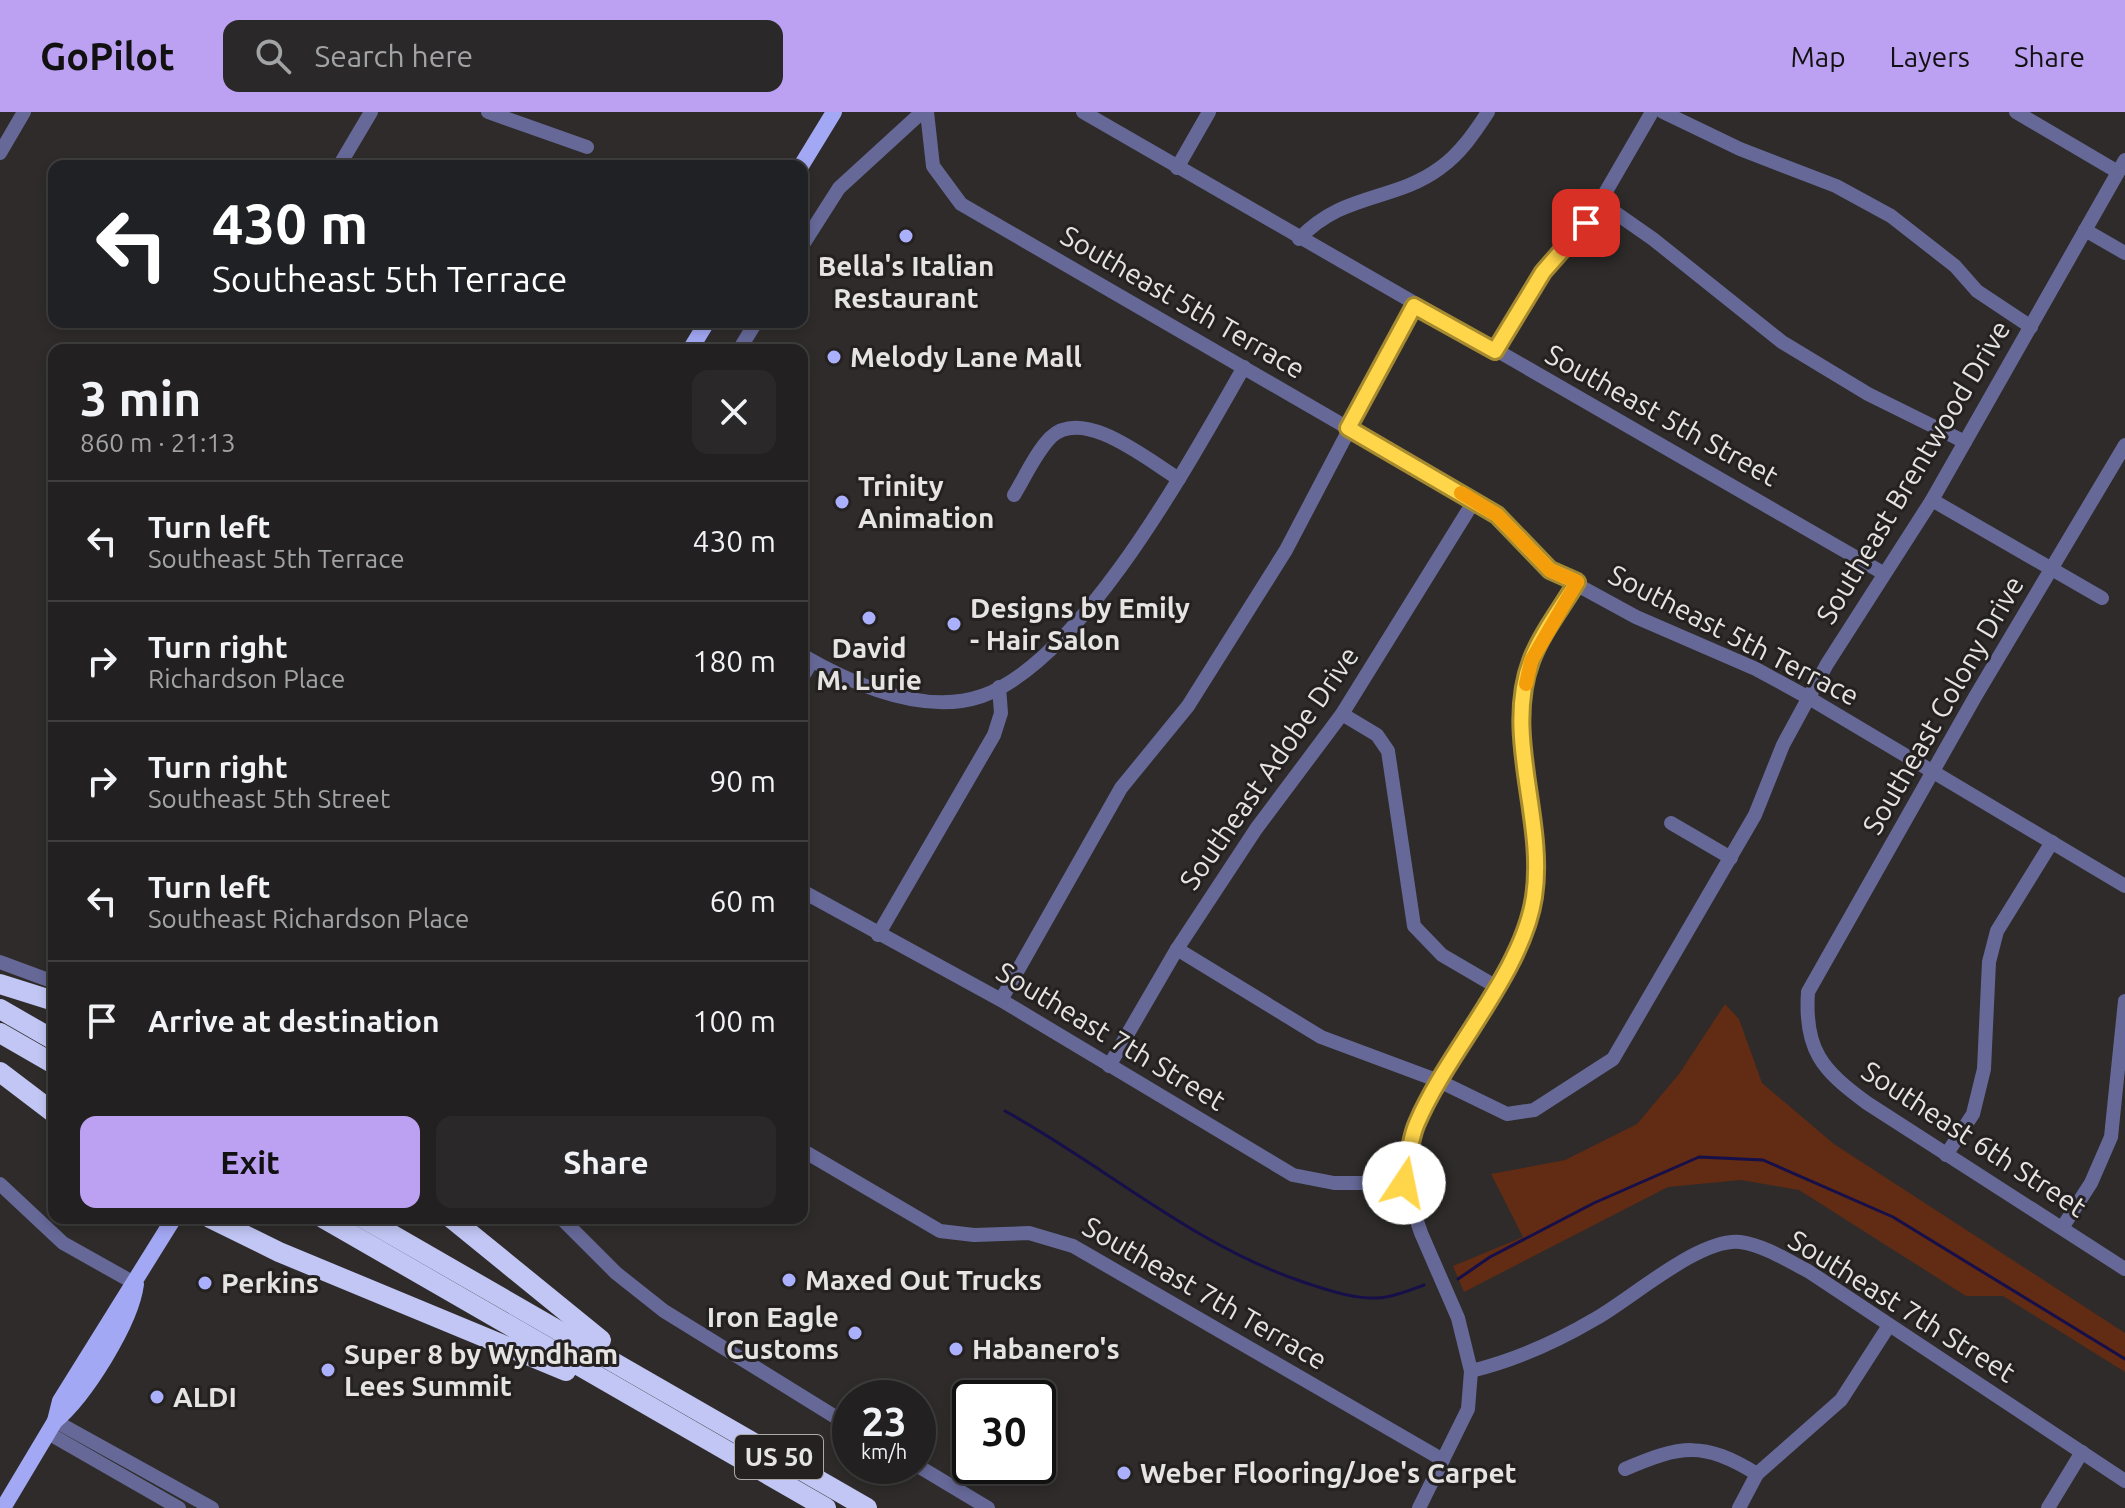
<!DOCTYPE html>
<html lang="en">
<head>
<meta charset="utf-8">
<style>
  body { margin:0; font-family:Ubuntu,sans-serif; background:#2a2829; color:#f1f3f6; height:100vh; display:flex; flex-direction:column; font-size:30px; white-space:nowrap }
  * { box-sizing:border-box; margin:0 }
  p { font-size:26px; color:#a2a3a5 }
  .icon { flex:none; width:44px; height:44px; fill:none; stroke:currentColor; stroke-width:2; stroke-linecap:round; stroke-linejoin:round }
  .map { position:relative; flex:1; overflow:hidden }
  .sheet { position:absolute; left:48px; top:232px; width:760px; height:880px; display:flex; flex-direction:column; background:#222020; border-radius:16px; box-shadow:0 4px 12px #0003,0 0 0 2px #3f3e3e }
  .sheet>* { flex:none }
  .top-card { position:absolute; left:48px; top:48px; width:760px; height:168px; border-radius:16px; box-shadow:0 4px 12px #0003,0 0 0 2px #3f3e3e; background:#202124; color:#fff; overflow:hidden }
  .speed { position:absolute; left:832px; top:1268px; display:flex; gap:16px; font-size:40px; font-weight:700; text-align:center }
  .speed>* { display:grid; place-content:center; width:104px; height:104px; border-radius:50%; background:#222020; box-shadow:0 4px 12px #0003,0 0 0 2px #3f3e3e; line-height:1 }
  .speed small { font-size:20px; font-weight:400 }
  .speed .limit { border:4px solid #111; border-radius:12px; background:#fff; color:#111 }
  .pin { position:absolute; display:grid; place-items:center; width:68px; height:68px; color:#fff; margin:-34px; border-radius:16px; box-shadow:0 4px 12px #0006 }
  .me { position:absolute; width:88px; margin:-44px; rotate:11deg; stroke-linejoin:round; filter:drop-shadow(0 0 6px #0008) }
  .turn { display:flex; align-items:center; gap:28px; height:168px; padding:0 32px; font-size:36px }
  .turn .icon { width:104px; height:104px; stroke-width:2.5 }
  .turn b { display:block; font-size:56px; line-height:68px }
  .round { display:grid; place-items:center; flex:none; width:84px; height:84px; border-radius:16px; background:#2a2829 }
  .headline { display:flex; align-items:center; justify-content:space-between; height:136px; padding:0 32px }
  h1 { font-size:48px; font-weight:700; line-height:60px }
  .cta { display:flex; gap:16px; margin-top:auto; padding:16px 32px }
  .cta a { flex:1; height:92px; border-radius:16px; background:#bca0f2; color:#111; font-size:32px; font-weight:700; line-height:92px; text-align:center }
  .cta a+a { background:#2a2829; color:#f1f3f6 }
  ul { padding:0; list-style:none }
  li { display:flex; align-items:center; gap:24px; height:120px; padding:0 32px; border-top:2px solid #3f3e3e }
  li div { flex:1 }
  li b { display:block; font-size:30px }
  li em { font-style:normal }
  header { display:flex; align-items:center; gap:48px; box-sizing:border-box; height:112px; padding:0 40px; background:#bca0f2; color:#111 }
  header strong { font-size:38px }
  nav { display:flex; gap:44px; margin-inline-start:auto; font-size:28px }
  .search { width:560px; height:72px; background:#2a2829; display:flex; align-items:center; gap:20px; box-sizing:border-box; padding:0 28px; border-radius:16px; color:#a2a3a5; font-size:30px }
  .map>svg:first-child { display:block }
  .green { fill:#612b14 }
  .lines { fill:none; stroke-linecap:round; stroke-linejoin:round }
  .stream { stroke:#160f49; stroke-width:3 }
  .minor { stroke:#666998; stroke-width:14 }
  .major { stroke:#a3a8f4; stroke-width:16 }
  .highway { stroke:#c1c6f4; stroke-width:20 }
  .route-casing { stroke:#a68a30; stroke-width:20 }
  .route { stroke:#ffd54a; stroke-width:14 }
  .slow { stroke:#f59e0b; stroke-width:14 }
  .poi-dot { fill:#aab0fb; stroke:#242120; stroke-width:3 }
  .labels { text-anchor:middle; stroke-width:6; stroke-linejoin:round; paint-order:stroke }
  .shield { fill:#242120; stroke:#acaaa8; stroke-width:2 }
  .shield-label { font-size:26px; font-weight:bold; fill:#e6e4e3 }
  .poi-label { font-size:28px; font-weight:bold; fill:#e6e4e3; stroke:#242120; text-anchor:start }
  .street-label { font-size:28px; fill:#e6e4e3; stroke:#242120 }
</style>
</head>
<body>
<header>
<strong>GoPilot</strong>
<div class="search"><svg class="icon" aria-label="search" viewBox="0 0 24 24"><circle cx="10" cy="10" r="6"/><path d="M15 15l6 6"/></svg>Search here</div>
<nav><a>Map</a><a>Layers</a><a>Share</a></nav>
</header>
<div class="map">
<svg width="2125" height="1396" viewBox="0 0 2125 1396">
  <rect width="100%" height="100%" fill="#2e2b2a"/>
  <path class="green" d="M 1725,892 L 1739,907 L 1762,971 L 1834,1032 L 2125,1221 L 2125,1260 L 2003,1184 L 1966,1184 L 1799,1078 L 1741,1068 L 1668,1075 L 1464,1180 L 1453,1154 L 1523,1125 L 1491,1062 L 1565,1048 L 1637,1012 L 1679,962 Z"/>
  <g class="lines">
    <g class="stream">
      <path d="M 1005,999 C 1107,1055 1194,1134 1306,1171 C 1328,1178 1353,1187 1377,1186 C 1392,1186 1410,1178 1424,1173"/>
      <path d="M 1458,1167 L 1490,1145 L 1594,1091 L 1699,1045 L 1763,1048 L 1893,1105 L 2125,1247"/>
    </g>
    <g class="minor">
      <path d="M 488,0 L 587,35"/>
      <path d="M 927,0 L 933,54 L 961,92 L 1474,389 L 1497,403 L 1550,458 L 1636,505 L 1756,557 L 1809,586 L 2125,774"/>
      <path d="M 1083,0 L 1883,461"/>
      <path d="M 1663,0 L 1740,37 L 1836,74 L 1891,104 L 1955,154 L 1977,179 L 2031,215"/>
      <path d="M 2016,0 L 2118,60"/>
      <path d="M 0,41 L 24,0"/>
      <path d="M 339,54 L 371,0"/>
      <path d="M 1177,56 L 1209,0"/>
      <path d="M 1600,90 L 1653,127 L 1782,230 L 1868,282 L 1965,330"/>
      <path d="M 2085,118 L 2125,141"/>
      <path d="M 1299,127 C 1343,80 1394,90 1440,56 C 1460,42 1475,20 1488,0"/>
      <path d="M 802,134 L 839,76 L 922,0"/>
      <path d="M 739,238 L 756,210"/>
      <path d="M 1495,239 L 1543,160 L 1574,128 L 1597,95 L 1652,0"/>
      <path d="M 2125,333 L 1975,585 L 1808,880 C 1804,938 1822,958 1867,991 L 2125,1157"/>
      <path d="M 1014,383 C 1025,365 1036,340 1051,325 C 1084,294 1149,349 1179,367"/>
      <path d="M 1932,388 L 2102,486"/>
      <path d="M 802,543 C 852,572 923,604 982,584 C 1083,548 1191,347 1244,255"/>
      <path d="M 802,566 L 812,549"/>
      <path d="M 1342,602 L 1377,623 L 1388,639 L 1414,814 L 1442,843 L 1495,874"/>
      <path d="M 1671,711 L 1731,746"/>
      <path d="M 802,779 L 1001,888 L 1293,1063 L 1334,1071 L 1404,1071"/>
      <path d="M 878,823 L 994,623 L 1001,601 L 999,575"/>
      <path d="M 1177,837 L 1321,925 L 1439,969 L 1507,1002 L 1534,998 L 1613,947 L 1755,703 L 1783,633 L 1827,552 L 1932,388 L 2125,48"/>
      <path d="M 0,850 L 54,870"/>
      <path d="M 1001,888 L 1121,676 L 1188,594 L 1286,438 L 1414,194"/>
      <path d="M 1109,954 L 1177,837 L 1256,717 L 1342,602 L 1474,389"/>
      <path d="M 802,1038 L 940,1119 L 974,1123 L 1029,1121 L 1073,1134 L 1443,1348"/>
      <path d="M 1946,1043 L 1973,1002 L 1984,957 L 1989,850 L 1997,819 L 2052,730"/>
      <path d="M 0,1072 L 63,1131 L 136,1172"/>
      <path d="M 561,1106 L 616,1161 L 664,1199 L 850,1314"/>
      <path d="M 2062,1116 L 2091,1071 L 2111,1025 L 2125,889"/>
      <path d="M 1471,1259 C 1516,1248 1556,1230 1595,1207 C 1631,1187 1699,1126 1740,1130 C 1763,1133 1787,1148 1808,1159 L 2125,1369"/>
      <path d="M 55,1309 L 212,1396"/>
      <path d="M 48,1321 L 179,1396"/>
      <path d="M 918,1354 L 988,1396"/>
      <path d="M 1625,1357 C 1681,1333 1703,1329 1757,1362"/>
      <path d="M 1419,1396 L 1468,1297 L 1471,1259 L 1458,1206 L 1421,1121 L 1404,1071 L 1416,1014 L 1518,833 L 1534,787 L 1535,755 L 1522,615 L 1525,578 L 1531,549 L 1577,470"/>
      <path d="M 1739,1396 L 1757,1362 L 1841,1288 L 1888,1215"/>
      <path d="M 2048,1396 L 2082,1340"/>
    </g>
    <g class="major">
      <path d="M 801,54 L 834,0"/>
      <path d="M 690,238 L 707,210"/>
      <path d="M 136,1172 C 131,1211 85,1284 55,1309 L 60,1289 L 174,1106"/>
      <path d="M 3,1396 L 55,1309"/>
    </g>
    <g class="highway">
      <path d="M 0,872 L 54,889"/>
      <path d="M 0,897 L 54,928"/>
      <path d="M 0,921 L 54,952"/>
      <path d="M 0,960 L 54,1001"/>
      <path d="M 210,1106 L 279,1140 L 566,1259"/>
      <path d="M 323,1106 L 826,1396"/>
      <path d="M 363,1106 L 867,1396"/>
      <path d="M 451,1106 L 601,1228"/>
    </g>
  </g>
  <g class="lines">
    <defs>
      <path id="route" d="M 1404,1071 C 1408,1052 1409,1029 1417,1011 C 1447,940 1523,860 1534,785 C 1546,708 1503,624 1531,549 C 1541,522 1562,495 1577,470 L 1550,458 L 1497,403 L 1348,316 L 1414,194 L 1495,239 L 1543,160 L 1586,111"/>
    </defs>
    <use href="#route" class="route-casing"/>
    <use href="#route" class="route"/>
    <path class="slow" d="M 1461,381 L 1497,403 L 1550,458 L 1577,470 L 1531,549 L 1526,572"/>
  </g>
  <g class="poi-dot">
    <circle cx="906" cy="124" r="8"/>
    <circle cx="834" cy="245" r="8"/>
    <circle cx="842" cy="390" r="8"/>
    <circle cx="869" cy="506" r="8"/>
    <circle cx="954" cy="512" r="8"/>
    <circle cx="789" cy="1168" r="8"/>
    <circle cx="205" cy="1171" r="8"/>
    <circle cx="855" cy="1221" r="8"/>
    <circle cx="956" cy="1237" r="8"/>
    <circle cx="328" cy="1258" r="8"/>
    <circle cx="157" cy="1285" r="8"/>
    <circle cx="1124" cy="1361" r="8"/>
  </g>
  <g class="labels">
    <rect class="shield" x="735" y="1323" width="88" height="44" rx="6"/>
    <g class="shield-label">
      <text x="779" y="1354">US 50</text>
    </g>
    <g class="poi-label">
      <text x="906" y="164" text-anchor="middle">Bella's Italian<tspan x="906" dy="32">Restaurant</tspan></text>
      <text x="850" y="255">Melody Lane Mall</text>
      <text x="858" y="384">Trinity<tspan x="858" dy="32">Animation</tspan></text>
      <text x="970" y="506">Designs by Emily<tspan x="970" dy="32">- Hair Salon</tspan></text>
      <text x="869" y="546" text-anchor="middle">David<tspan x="869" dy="32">M. Lurie</tspan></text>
      <text x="805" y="1178">Maxed Out Trucks</text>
      <text x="221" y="1181">Perkins</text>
      <text x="839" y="1215" text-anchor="end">Iron Eagle<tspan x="839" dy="32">Customs</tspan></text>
      <text x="972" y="1247">Habanero's</text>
      <text x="344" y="1252">Super 8 by Wyndham<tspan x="344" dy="32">Lees Summit</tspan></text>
      <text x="173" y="1295">ALDI</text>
      <text x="1140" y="1371">Weber Flooring/Joe's Carpet</text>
    </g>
    <g class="street-label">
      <text transform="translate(1183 190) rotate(30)" y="10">Southeast 5th Terrace</text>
      <text transform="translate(1662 303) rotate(29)" y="10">Southeast 5th Street</text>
      <text transform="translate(1913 360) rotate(-59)" y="10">Southeast Brentwood Drive</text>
      <text transform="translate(1734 523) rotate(27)" y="10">Southeast 5th Terrace</text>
      <text transform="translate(1943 593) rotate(-60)" y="10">Southeast Colony Drive</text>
      <text transform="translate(1269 656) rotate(-55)" y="10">Southeast Adobe Drive</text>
      <text transform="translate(1111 924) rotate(31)" y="10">Southeast 7th Street</text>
      <text transform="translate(1974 1027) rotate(33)" y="10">Southeast 6th Street</text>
      <text transform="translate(1205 1181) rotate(30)" y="10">Southeast 7th Terrace</text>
      <text transform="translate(1902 1194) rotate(32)" y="10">Southeast 7th Street</text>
    </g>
  </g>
</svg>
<div class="speed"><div>23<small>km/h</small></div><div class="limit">30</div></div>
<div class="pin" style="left:1586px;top:111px;background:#d93025"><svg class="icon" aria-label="arrive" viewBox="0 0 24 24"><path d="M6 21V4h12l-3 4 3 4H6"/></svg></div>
<svg class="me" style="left:1404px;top:1071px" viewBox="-20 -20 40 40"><circle r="19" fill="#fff"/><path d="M0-13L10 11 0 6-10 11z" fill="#ffd54a"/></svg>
<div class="top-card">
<div class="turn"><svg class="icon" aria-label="left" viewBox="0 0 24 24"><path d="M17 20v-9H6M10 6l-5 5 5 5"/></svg><div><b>430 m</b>Southeast 5th Terrace</div></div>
</div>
<section class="sheet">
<div class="headline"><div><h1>3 min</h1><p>860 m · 21:13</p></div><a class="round"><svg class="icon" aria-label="close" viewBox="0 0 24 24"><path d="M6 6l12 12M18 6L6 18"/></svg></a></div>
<ul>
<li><svg class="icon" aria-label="left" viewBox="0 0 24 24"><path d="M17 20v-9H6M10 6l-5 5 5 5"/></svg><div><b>Turn left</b><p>Southeast 5th Terrace</p></div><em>430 m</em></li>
<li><svg class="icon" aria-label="right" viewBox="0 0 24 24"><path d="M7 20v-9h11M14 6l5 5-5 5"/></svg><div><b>Turn right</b><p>Richardson Place</p></div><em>180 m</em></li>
<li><svg class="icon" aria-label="right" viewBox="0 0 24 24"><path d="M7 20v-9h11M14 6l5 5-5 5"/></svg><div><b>Turn right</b><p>Southeast 5th Street</p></div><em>90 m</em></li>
<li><svg class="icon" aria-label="left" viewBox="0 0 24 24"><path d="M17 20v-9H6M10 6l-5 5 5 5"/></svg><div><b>Turn left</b><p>Southeast Richardson Place</p></div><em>60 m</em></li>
<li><svg class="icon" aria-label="arrive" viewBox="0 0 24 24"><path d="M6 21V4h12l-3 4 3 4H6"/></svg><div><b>Arrive at destination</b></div><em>100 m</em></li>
</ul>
<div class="cta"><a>Exit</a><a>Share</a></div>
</section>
</div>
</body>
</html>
